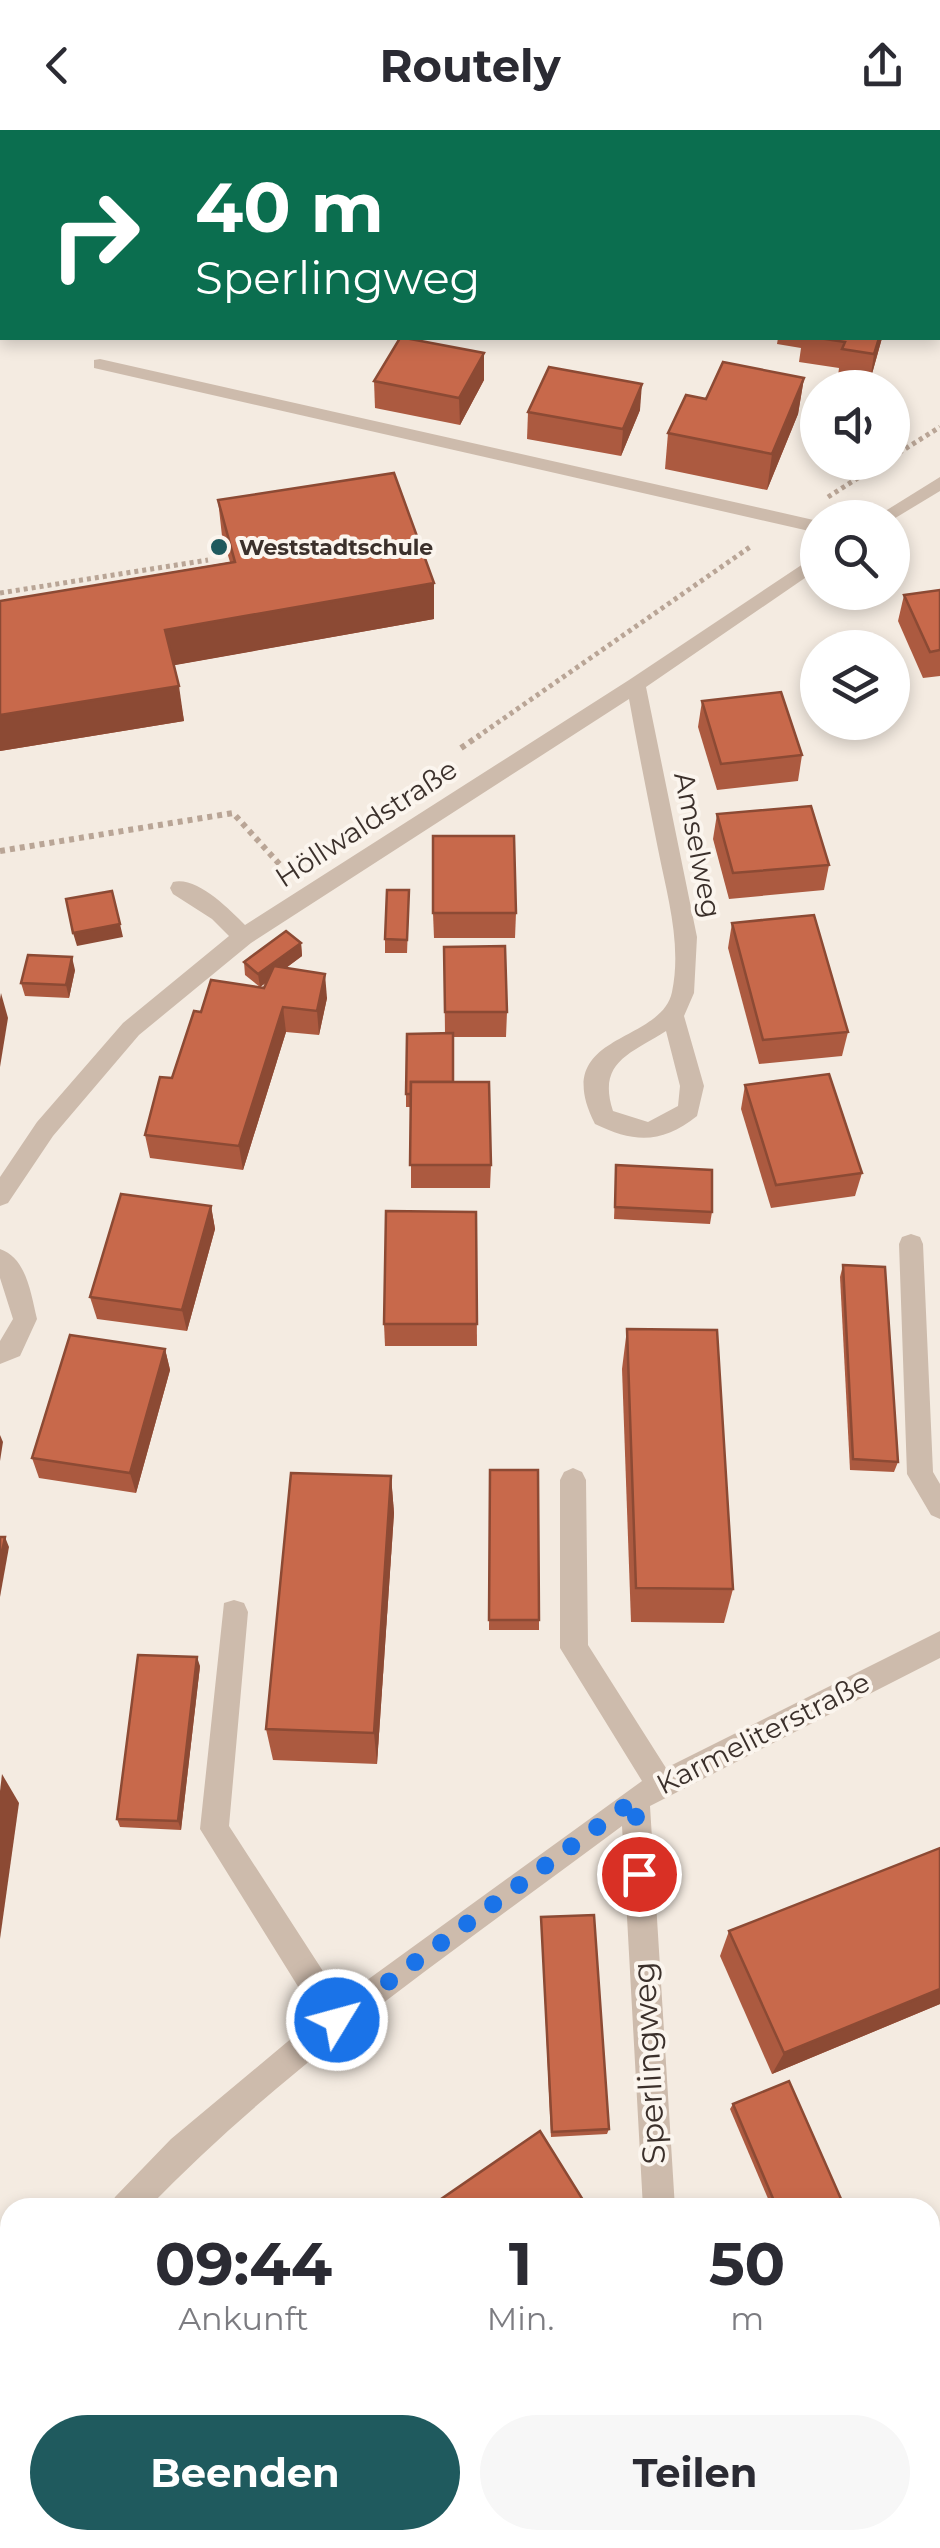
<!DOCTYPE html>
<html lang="de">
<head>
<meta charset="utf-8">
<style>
  body { margin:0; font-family:Montserrat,sans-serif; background:#f7f7f7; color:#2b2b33; height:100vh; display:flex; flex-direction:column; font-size:38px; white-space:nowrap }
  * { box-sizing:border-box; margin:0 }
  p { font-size:32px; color:#7c7c81 }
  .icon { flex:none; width:55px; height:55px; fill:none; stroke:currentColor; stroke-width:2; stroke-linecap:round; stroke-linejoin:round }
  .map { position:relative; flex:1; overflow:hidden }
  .sheet { position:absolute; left:0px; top:2068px; width:940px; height:352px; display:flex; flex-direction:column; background:#fff; border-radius:30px 30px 0 0; box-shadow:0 5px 15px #0003 }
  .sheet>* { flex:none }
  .guide { position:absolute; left:0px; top:0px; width:940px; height:210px; box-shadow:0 5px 15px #0003; background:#0b6e4f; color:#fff; overflow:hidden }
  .controls { position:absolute; left:800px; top:240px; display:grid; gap:20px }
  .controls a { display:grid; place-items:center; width:110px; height:110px; border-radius:50%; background:#fff; box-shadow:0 5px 15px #0003; font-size:50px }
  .pin { position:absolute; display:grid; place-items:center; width:85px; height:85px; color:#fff; margin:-42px; border:5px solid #fff; border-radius:50%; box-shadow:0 2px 10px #0007 }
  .me { position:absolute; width:110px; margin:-55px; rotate:53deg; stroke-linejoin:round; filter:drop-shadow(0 0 8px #0008) }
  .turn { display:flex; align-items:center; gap:35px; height:210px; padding:0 30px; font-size:45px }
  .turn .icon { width:130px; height:130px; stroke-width:2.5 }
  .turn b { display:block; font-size:70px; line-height:85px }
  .eta { display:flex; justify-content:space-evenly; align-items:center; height:170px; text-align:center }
  .eta b { font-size:60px; font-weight:700; line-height:70px }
  .primary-button { display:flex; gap:20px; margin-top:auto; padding:20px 30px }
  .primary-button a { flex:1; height:115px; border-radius:60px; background:#1f5a5e; color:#fff; font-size:40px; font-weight:700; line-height:115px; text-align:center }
  .primary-button a+a { background:#f7f7f7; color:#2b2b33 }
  header { display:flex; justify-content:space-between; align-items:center; height:130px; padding:0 30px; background:#fff; font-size:45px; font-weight:700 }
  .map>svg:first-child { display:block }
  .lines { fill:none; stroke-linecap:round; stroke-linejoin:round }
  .path-far1 { stroke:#b9a596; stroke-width:5; stroke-dasharray:4 4; stroke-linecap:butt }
  .path { stroke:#b9a596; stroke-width:6; stroke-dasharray:5 5; stroke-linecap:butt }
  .minor { fill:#cdbbac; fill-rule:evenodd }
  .wall { fill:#ac5a40 }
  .shaded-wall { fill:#8c4a34 }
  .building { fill:#c8694b; stroke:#8c4a34; stroke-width:2.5 }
  .route { stroke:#1a73e8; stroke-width:18; stroke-dasharray:0 32.4 }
  .poi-dot { fill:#1f5a5e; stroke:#fbf5ee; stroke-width:4 }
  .labels { text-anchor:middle; stroke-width:8; stroke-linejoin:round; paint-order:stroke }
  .far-poi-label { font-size:22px; font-weight:bold; fill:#3b302b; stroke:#fbf5ee; text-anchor:start }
  .street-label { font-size:28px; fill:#3b302b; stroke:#fbf5ee }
  .near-street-label { font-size:32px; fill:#3b302b; stroke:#fbf5ee }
</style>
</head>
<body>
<header><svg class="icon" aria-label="back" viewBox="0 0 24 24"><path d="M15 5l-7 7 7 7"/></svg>Routely<svg class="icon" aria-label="share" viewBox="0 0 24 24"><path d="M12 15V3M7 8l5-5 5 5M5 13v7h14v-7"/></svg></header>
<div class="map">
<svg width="940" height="2418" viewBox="0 0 940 2418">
  <rect width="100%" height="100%" fill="#f4ebe1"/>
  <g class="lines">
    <g class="path-far1">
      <path d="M 892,327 L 940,297"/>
      <path d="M 828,367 L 883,332"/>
      <path d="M 0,463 L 208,430"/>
      <path d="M 477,607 L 750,417"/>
    </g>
    <g class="path">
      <path d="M 461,618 L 480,605"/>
      <path d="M 0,721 L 233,683 L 282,737"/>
    </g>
    <g class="minor">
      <path d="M 869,0 L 899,0 L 901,2 L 871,2 Z"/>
      <path d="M 2,3 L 2,17 L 0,18 L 0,4 Z"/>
      <path d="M 938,4 L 940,5 L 940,15 L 938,14 Z"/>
      <path d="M 940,75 L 940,88 L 938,89 L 938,76 Z"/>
      <path d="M 100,229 L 818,391 L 818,403 L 94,238 L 94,230 Z"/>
      <path d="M 940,347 L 940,361 L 892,390 L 874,388 Z"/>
      <path d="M 818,424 L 818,439 L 646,557 L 697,807 L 694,863 L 684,886 L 704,956 L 697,986 C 662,1014 634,1013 595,994 C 548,902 661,915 672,862 C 682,814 667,765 658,719 C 648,669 638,619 629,569 L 251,813 L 139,905 L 53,1006 L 8,1073 L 0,1076 L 0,1047 L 37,992 L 123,893 L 229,806 L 212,789 L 173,764 L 170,758 L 173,752 C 197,746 229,779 245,795 L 629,550 ZM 666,901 L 680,956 L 678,976 L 648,992 L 613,981 C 597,932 630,924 666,901 Z"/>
      <path d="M 911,1104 L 920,1107 L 923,1114 L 933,1342 L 940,1354 L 940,1389 L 931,1385 L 907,1344 L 899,1114 L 902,1107 Z"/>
      <path d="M 0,1119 C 27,1128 31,1165 37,1189 L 20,1226 L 0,1234 L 0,1211 L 13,1189 L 0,1148 Z"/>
      <path d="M 573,1338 L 582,1342 L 586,1350 L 588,1515 L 666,1638 L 940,1501 L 940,1528 L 650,1676 L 675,2078 L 643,2078 L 622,1696 C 460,1817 289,1932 148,2078 L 110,2078 L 115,2067 L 171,2009 L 317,1887 L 200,1699 L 224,1473 L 234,1470 L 244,1473 L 248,1482 L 229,1696 L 341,1869 L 642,1651 L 560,1518 L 560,1350 L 564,1342 Z"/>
      <path d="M 1,2180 L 10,2183 L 10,2227 L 0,2223 Z"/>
      <path d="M 940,2266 L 940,2303 L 930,2307 L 930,2270 Z"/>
      <path d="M 108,2410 L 144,2410 L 147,2418 L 111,2418 Z"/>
      <path d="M 684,2410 L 718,2410 L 719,2418 L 685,2418 Z"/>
      <path d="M 728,2410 L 771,2410 L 768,2418 L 725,2418 Z"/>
    </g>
  </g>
  <g class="wall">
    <path d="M 261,0 L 348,0 L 346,2 L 263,2 Z"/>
    <path d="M 659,0 L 763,0 L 762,2 L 659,2 Z"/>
    <rect x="0" y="65" width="2" height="47"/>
    <path d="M 938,128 L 940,129 L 940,189 L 938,188 Z"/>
    <path d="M 778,208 L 882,208 L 870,251 L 838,246 L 839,238 L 799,232 L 801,218 L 777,214 Z"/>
    <path d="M 804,248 L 798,284 L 767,360 L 665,339 L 668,303 L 706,269 Z"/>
    <path d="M 484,250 L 460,295 L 375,278 L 374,251 Z"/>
    <path d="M 640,280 L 621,326 L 527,309 L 528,282 Z"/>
    <path d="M 218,370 L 434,453 L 434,489 L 174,535 L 184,591 L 0,621 L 0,471 L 230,432 L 222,406 Z"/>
    <path d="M 940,460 L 940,546 L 923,548 L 898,491 L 904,465 Z"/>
    <path d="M 702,571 L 802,625 L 798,651 L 717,660 L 698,597 Z"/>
    <path d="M 717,684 L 829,735 L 824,760 L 729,769 L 713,709 Z"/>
    <path d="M 409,773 L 407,823 L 385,823 L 385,809 Z"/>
    <path d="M 433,783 L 516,783 L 515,808 L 434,808 Z"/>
    <path d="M 732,793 L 848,902 L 842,926 L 759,934 L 728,818 Z"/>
    <path d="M 301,813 L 302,826 L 286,838 L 327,868 L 319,905 L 286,902 L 243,1040 L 150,1028 L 145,1005 L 172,948 L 201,882 L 264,858 L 267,852 L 260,857 L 245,845 L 244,832 Z"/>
    <path d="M 444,817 L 507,882 L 506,907 L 453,907 L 453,952 L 491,1035 L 490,1058 L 411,1058 L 411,977 L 406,977 L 406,964 L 445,903 Z"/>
    <path d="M 75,840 L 69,868 L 25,866 L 21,853 Z"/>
    <path d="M 745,955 L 862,1043 L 855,1066 L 771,1078 L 741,979 Z"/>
    <path d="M 616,1035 L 712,1082 L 710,1094 L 614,1089 Z"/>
    <path d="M 211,1076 L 215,1099 L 187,1201 L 97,1189 L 90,1167 Z"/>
    <path d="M 476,1082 L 477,1216 L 385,1216 L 384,1194 Z"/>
    <path d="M 843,1135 L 898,1332 L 894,1342 L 850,1340 L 840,1147 Z"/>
    <path d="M 627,1199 L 733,1459 L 724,1493 L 631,1492 L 622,1239 Z"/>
    <path d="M 165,1219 L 170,1240 L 136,1363 L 39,1348 L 32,1328 Z"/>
    <path d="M 490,1340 L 539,1490 L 539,1500 L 489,1500 Z"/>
    <path d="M 391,1346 L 394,1383 L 377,1634 L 273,1630 L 266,1599 Z"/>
    <path d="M 200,1536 L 181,1700 L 120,1697 L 117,1689 Z"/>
    <path d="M 940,1718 L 940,1874 L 772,1944 L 720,1826 L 729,1801 Z"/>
    <path d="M 541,1787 L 609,1999 L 607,2004 L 551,2007 Z"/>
    <path d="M 733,1974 L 845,2078 L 772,2078 L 730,1979 Z"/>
    <path d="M 940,2394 L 940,2418 L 893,2418 L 891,2412 L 897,2410 L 930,2410 L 930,2398 Z"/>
  </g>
  <g class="shaded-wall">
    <path d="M 331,0 L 348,0 L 346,2 L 331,2 Z"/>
    <path d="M 879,208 L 882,208 L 870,251 L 874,224 Z"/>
    <path d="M 484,223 L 484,250 L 460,295 L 459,268 Z"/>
    <path d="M 804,248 L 798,284 L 767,360 L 772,324 Z"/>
    <path d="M 642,254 L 640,280 L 621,326 L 623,299 Z"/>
    <path d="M 434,453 L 434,489 L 170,536 L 165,500 Z"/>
    <path d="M 179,556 L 184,591 L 0,621 L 0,585 Z"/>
    <path d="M 120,794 L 123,807 L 77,816 L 73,803 Z"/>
    <path d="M 301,813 L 302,826 L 260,857 L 258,844 Z"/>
    <path d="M 72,827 L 75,840 L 69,868 L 66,855 Z"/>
    <path d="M 325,844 L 327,868 L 319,905 L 317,881 Z"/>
    <path d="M 1,863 L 8,888 L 0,937 L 0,869 Z"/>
    <path d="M 283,877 L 286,902 L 243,1040 L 239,1016 Z"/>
    <path d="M 211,1076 L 215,1099 L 187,1201 L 182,1180 Z"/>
    <path d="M 165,1219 L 170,1240 L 136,1363 L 130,1343 Z"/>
    <path d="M 0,1305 L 3,1312 L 0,1331 Z"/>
    <path d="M 391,1346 L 394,1383 L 377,1634 L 374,1603 Z"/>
    <path d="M 5,1407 L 9,1417 L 0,1467 L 0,1432 Z"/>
    <path d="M 197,1527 L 200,1536 L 181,1700 L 178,1691 Z"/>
    <path d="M 2,1644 L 19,1673 L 0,1809 L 0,1661 Z"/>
    <path d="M 940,1859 L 940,1874 L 772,1944 L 784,1923 Z"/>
  </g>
  <g class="building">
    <path d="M 67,0 L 132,0 L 130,2 L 65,2 Z"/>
    <path d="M 703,0 L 760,0 L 759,2 L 717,2 Z"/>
    <rect x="0" y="65" width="2" height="21"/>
    <path d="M 938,128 L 940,129 L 940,161 L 938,160 Z"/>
    <path d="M 400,208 L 405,208 L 484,223 L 459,268 L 374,251 Z"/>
    <path d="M 819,208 L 879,208 L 874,224 L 842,219 L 845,212 Z"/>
    <path d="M 723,232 L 804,248 L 772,324 L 668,303 L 686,265 L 706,269 Z"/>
    <path d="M 549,237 L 642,254 L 623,299 L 528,282 Z"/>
    <path d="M 394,343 L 434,453 L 165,500 L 179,556 L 0,585 L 0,471 L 235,432 L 218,370 Z"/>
    <path d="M 940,460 L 940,520 L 930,522 L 904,465 Z"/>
    <path d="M 781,562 L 802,625 L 721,634 L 702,571 Z"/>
    <path d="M 811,676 L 829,735 L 733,743 L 717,684 Z"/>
    <path d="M 433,706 L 514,706 L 516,783 L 433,783 Z"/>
    <path d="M 387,760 L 409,760 L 407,810 L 385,809 Z"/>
    <path d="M 112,761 L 120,794 L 73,803 L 66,769 Z"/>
    <path d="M 814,785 L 848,902 L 763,910 L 732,793 Z"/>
    <path d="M 286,801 L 301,813 L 258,844 L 244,832 Z"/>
    <path d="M 505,816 L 507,882 L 445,882 L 444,817 Z"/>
    <path d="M 28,825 L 72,827 L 66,855 L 21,853 Z"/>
    <path d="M 274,836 L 325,844 L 317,881 L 283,877 L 239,1016 L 145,1005 L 160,947 L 172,948 L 194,881 L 201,882 L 211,850 L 264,858 Z"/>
    <path d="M 453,903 L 453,952 L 411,952 L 411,964 L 406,964 L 407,904 Z"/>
    <path d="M 829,944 L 862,1043 L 776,1055 L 745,955 Z"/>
    <path d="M 411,952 L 489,952 L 491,1035 L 410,1035 Z"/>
    <path d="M 616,1035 L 712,1040 L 712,1082 L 615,1077 Z"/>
    <path d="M 121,1064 L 211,1076 L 182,1180 L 90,1167 Z"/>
    <path d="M 386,1081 L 476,1082 L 477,1194 L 384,1194 Z"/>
    <path d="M 843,1135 L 885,1137 L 898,1332 L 853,1329 Z"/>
    <path d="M 627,1199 L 717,1200 L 733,1459 L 636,1458 Z"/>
    <path d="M 70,1205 L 165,1219 L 130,1343 L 32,1328 Z"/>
    <path d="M 490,1340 L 538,1340 L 539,1490 L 489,1490 Z"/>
    <path d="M 291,1343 L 391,1346 L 374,1603 L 266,1599 Z"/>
    <path d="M 0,1407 L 5,1407 L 0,1432 Z"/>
    <path d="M 138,1525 L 197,1527 L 178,1691 L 117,1689 Z"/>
    <path d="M 940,1718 L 940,1859 L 784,1923 L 729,1801 Z"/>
    <path d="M 594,1785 L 609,1999 L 552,2002 L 541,1787 Z"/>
    <path d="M 789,1951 L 845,2078 L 777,2078 L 733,1974 Z"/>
    <path d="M 540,2001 L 588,2078 L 428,2078 Z"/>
    <path d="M 7,2314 L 10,2318 L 10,2410 L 70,2410 L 75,2418 L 0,2418 L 0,2320 Z"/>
    <path d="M 940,2397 L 940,2418 L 904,2418 L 901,2411 L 930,2410 L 930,2400 Z"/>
    <path d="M 245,2410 L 277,2410 L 282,2418 L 235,2418 Z"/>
    <path d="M 619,2410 L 626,2418 L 612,2418 Z"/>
  </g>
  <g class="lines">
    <path class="route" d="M 337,1890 L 635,1669 L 639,1744"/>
  </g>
  <circle class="poi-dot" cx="219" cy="417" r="10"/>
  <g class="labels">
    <g class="far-poi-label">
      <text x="239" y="425">Weststadtschule</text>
    </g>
    <g class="street-label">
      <text transform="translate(366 693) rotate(-33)" y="10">Höllwaldstraße</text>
      <text transform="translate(698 715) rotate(79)" y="10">Amselweg</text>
      <text transform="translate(763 1603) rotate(-27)" y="10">Karmeliterstraße</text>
    </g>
    <g class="near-street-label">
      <text transform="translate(649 1933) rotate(-93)" y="11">Sperlingweg</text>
    </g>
  </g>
</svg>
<div class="controls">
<a><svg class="icon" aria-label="sound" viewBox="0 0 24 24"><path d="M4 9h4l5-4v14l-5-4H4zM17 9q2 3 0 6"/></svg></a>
<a><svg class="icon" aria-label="search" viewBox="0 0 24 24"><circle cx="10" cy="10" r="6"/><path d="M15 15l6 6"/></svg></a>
<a><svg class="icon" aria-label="layers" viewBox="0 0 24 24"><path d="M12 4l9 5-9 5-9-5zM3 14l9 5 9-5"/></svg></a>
</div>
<div class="pin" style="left:639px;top:1744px;background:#d93025"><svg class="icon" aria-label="arrive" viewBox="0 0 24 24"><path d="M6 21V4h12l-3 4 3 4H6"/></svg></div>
<svg class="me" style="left:337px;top:1890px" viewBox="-20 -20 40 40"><circle r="17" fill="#1a73e8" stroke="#fff" stroke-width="3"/><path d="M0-11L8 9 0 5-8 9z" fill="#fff"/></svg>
<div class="guide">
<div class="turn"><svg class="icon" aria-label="right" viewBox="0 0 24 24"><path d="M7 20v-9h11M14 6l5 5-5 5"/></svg><div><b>40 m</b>Sperlingweg</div></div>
</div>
<section class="sheet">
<div class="eta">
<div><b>09:44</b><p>Ankunft</p></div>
<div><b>1</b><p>Min.</p></div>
<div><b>50</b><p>m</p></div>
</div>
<div class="primary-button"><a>Beenden</a><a>Teilen</a></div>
</section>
</div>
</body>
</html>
